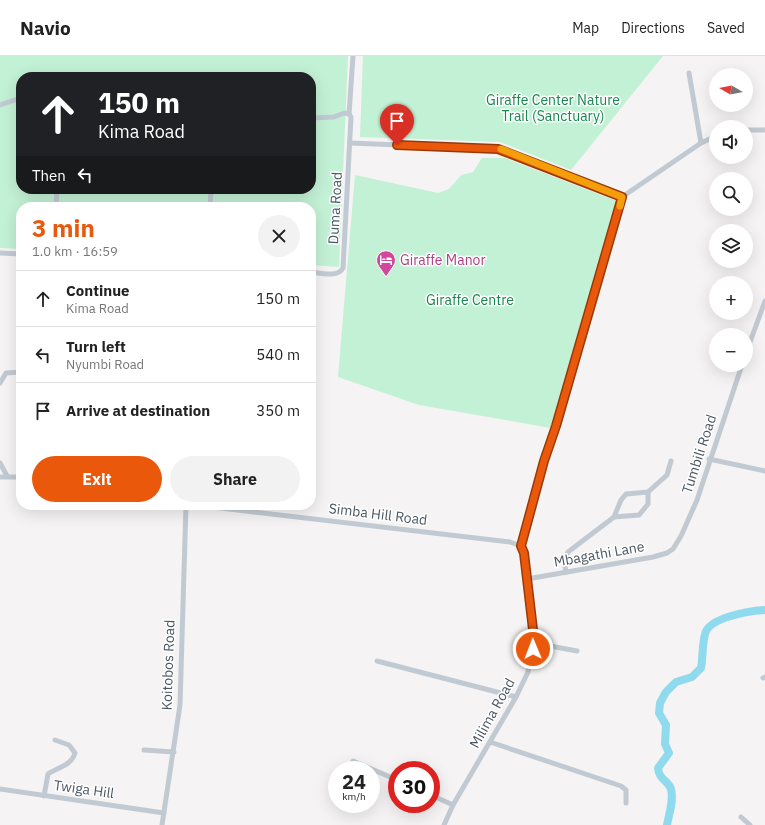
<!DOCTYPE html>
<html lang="en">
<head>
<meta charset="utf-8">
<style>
  body { margin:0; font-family:"IBM Plex Sans",sans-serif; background:#f2f2f2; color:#222; height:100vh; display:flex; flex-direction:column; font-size:15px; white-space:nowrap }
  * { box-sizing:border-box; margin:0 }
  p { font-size:13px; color:#767676 }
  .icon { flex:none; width:22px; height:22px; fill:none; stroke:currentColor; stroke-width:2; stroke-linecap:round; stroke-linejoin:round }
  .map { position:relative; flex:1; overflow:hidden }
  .drawer { position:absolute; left:16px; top:146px; width:300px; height:308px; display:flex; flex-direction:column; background:#fff; border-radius:16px; box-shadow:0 4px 16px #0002 }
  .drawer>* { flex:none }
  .banner { position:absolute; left:16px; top:16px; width:300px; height:122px; border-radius:16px; box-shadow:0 4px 16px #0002; background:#202124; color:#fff; overflow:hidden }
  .needle { width:26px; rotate:279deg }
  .tools { position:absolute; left:709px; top:12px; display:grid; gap:8px }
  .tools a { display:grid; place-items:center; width:44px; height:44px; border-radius:50%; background:#fff; box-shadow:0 4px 16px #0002; font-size:20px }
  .speed { position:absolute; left:328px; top:705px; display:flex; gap:8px; font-size:20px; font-weight:700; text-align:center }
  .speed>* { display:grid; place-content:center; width:52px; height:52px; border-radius:50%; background:#fff; box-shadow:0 4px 16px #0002; line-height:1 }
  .speed small { font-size:10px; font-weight:400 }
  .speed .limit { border:6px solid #d22; background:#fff; color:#111 }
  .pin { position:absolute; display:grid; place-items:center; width:34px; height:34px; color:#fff; margin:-41px -17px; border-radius:50% 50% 50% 0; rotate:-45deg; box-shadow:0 0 4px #0007 }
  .pin .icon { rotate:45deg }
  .me { position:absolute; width:44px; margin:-22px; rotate:359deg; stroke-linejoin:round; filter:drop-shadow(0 0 3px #0008) }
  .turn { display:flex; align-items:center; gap:14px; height:84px; padding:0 16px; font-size:18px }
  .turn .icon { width:52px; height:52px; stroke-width:2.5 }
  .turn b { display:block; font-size:28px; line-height:34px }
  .then { display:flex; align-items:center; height:38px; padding:0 16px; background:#0003; gap:8px; font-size:15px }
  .round { display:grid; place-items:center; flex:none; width:42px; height:42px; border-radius:21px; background:#f2f2f2 }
  .overview { display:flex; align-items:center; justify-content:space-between; height:68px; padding:0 16px }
  h1 { font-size:24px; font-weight:700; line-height:30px; color:#ea580c }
  .cta { display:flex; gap:8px; margin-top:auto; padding:8px 16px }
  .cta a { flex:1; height:46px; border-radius:24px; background:#ea580c; color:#fff; font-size:16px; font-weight:700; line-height:46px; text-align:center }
  .cta a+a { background:#f2f2f2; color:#222 }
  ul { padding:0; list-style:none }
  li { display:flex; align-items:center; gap:12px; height:56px; padding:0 16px; border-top:1px solid #e0e0e0 }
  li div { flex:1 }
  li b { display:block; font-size:15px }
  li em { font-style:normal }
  header { display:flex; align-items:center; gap:24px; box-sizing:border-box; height:56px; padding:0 20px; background:#fff; border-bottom:1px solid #e0e0e0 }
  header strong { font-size:19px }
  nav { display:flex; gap:22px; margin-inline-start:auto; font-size:14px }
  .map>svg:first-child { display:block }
  .green { fill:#c3f1d5; fill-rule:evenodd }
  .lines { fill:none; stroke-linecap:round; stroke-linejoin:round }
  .river { stroke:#90daee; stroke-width:8 }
  .street { stroke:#c1cad2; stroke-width:5 }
  .route-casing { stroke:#983908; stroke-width:10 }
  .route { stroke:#ea580c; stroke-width:7 }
  .slow { stroke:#f59e0b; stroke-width:7 }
  .labels { text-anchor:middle; stroke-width:3; stroke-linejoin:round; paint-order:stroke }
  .park-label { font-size:14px; fill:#17864f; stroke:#fff }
  .street-label { font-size:14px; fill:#4a5661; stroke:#fff }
  .hotel-label { font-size:14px; fill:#b23c85; stroke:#fff; text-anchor:start }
</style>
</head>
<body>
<header>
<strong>Navio</strong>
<nav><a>Map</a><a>Directions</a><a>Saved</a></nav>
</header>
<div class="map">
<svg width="765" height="769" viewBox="0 0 765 769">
  <rect width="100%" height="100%" fill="#f5f3f3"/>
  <g class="green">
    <path d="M 0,0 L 348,0 L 339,211 L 311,209 L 311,151 L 21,151 L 21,193 L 0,192 ZM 21,21 L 311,21 L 311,133 L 21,133 Z"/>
    <path d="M 363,0 L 663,0 L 571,114 L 500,86 L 360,81 Z"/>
    <path d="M 482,102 L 505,102 L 617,145 L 551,372 L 419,349 L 338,321 L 355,119 L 438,137 L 449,133 L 461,119 L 473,116 Z"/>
  </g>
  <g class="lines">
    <path class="river" d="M 667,769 C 669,758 674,744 671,733 C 668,724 659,724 658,712 L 669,697 L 665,688 L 666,669 L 659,657 L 660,647 L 666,636 L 676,626 L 692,621 L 701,612 C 703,602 702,589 705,578 C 709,561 750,555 765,554"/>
    <g class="street">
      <path d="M 689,17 L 701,87"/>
      <path d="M 0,49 L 21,42"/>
      <path d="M 349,58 L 353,0"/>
      <path d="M 311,62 L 334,61 L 344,57 L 349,58 L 351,61 L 343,212 C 338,222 320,217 311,216"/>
      <path d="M 746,74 L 765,74"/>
      <path d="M 350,87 L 498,93 L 622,141"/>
      <path d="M 622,141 L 701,87 L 716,80"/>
      <path d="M 56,151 L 57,133"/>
      <path d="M 210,151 L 211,133"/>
      <path d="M 0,197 L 21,198"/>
      <path d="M 746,297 L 765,245"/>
      <path d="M 0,327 L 6,317 L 21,316"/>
      <path d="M 709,403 L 765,415"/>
      <path d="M 0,407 L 7,420"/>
      <path d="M 0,421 L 21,421"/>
      <path d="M 195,449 L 510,486 L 521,490 L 524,497 L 534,582 L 528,616 L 516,641 L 453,749 L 444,769"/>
      <path d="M 614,461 L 639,459 L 648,448 L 648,436"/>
      <path d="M 521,490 L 543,405 L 556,370 L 622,141"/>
      <path d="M 566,516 L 564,505 L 568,496 L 614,461 L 621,444 L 626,438 L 648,436 L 667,419 L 671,405"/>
      <path d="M 527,523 L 653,501 L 667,497 L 673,493 L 681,480 L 697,444 L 742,309"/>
      <path d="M 534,587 L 577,595"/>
      <path d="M 377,605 L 516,641"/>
      <path d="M 763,622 L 765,621"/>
      <path d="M 490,686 L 621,730 L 626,734 L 626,747"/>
      <path d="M 144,694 L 174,696"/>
      <path d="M 353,705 L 397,724"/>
      <path d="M 0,733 L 164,757"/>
      <path d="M 431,739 L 453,749"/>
      <path d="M 44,740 L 48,718 C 57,712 72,709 75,697 L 69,689 L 55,684"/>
      <path d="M 741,761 L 750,769"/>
      <path d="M 162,769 L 180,649 L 186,449"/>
    </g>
  </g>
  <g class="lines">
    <defs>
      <path id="route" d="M 397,89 L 498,93 L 622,141 L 556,370 L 544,405 L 521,490 L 524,497 L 534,582 L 533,593"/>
    </defs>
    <use href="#route" class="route-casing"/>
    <use href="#route" class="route"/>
    <path class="slow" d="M 501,93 L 622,141 L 620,150"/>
  </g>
  <defs>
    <symbol id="hotel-pin" viewBox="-11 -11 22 30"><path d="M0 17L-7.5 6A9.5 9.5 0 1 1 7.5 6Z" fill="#d1479c" stroke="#fff"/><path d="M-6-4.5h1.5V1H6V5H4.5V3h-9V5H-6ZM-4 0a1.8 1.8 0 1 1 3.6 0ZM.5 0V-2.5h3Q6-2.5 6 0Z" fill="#fff"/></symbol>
  </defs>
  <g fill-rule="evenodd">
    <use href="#hotel-pin" x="375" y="193" width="22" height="30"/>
  </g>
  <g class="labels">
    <g class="park-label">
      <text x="553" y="49">Giraffe Center Nature<tspan x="553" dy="16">Trail (Sanctuary)</tspan></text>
      <text x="470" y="249">Giraffe Centre</text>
    </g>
    <g class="street-label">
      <text transform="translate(335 152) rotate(-87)" y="5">Duma Road</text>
      <text transform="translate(699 398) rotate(-72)" y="5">Tumbili Road</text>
      <text transform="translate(378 458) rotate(7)" y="5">Simba Hill Road</text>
      <text transform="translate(599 498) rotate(-10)" y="5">Mbagathi Lane</text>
      <text transform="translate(168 609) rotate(-88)" y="5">Koitobos Road</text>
      <text transform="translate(492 657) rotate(-61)" y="5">Milima Road</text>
      <text transform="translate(84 733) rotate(8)" y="5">Twiga Hill</text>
    </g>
    <g class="hotel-label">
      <text x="400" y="209">Giraffe Manor</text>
    </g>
  </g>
</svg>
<div class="tools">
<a><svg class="needle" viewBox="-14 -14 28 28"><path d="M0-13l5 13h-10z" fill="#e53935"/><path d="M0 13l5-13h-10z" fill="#767676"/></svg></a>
<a><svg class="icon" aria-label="sound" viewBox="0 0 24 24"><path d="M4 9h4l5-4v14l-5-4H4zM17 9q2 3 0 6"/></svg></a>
<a><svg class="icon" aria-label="search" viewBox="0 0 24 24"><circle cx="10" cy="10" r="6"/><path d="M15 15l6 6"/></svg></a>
<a><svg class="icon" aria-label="layers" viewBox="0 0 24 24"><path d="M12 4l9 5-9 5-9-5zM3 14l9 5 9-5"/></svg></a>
<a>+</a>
<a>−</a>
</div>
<div class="speed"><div>24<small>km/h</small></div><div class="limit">30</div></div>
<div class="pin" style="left:397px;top:89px;background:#d93025"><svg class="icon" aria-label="arrive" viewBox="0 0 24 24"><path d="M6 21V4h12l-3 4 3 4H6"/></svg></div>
<svg class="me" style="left:533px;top:593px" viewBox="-20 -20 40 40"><circle r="17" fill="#ea580c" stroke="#fff" stroke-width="3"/><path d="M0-11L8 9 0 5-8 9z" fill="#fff"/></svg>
<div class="banner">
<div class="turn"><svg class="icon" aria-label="ahead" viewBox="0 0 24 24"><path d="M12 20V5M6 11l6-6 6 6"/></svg><div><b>150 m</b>Kima Road</div></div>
<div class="then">Then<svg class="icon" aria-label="left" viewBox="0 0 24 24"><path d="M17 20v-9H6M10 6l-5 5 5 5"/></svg></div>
</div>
<section class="drawer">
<div class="overview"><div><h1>3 min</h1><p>1.0 km · 16:59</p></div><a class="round"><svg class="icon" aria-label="close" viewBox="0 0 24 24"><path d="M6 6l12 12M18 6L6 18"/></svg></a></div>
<ul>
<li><svg class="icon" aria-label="ahead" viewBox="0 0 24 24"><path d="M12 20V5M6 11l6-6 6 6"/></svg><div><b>Continue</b><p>Kima Road</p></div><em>150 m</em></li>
<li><svg class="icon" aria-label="left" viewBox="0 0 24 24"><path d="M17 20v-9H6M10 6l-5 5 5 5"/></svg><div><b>Turn left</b><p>Nyumbi Road</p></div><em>540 m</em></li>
<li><svg class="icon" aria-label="arrive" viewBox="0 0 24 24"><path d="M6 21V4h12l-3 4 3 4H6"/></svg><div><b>Arrive at destination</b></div><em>350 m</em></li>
</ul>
<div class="cta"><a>Exit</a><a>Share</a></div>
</section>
</div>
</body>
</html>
